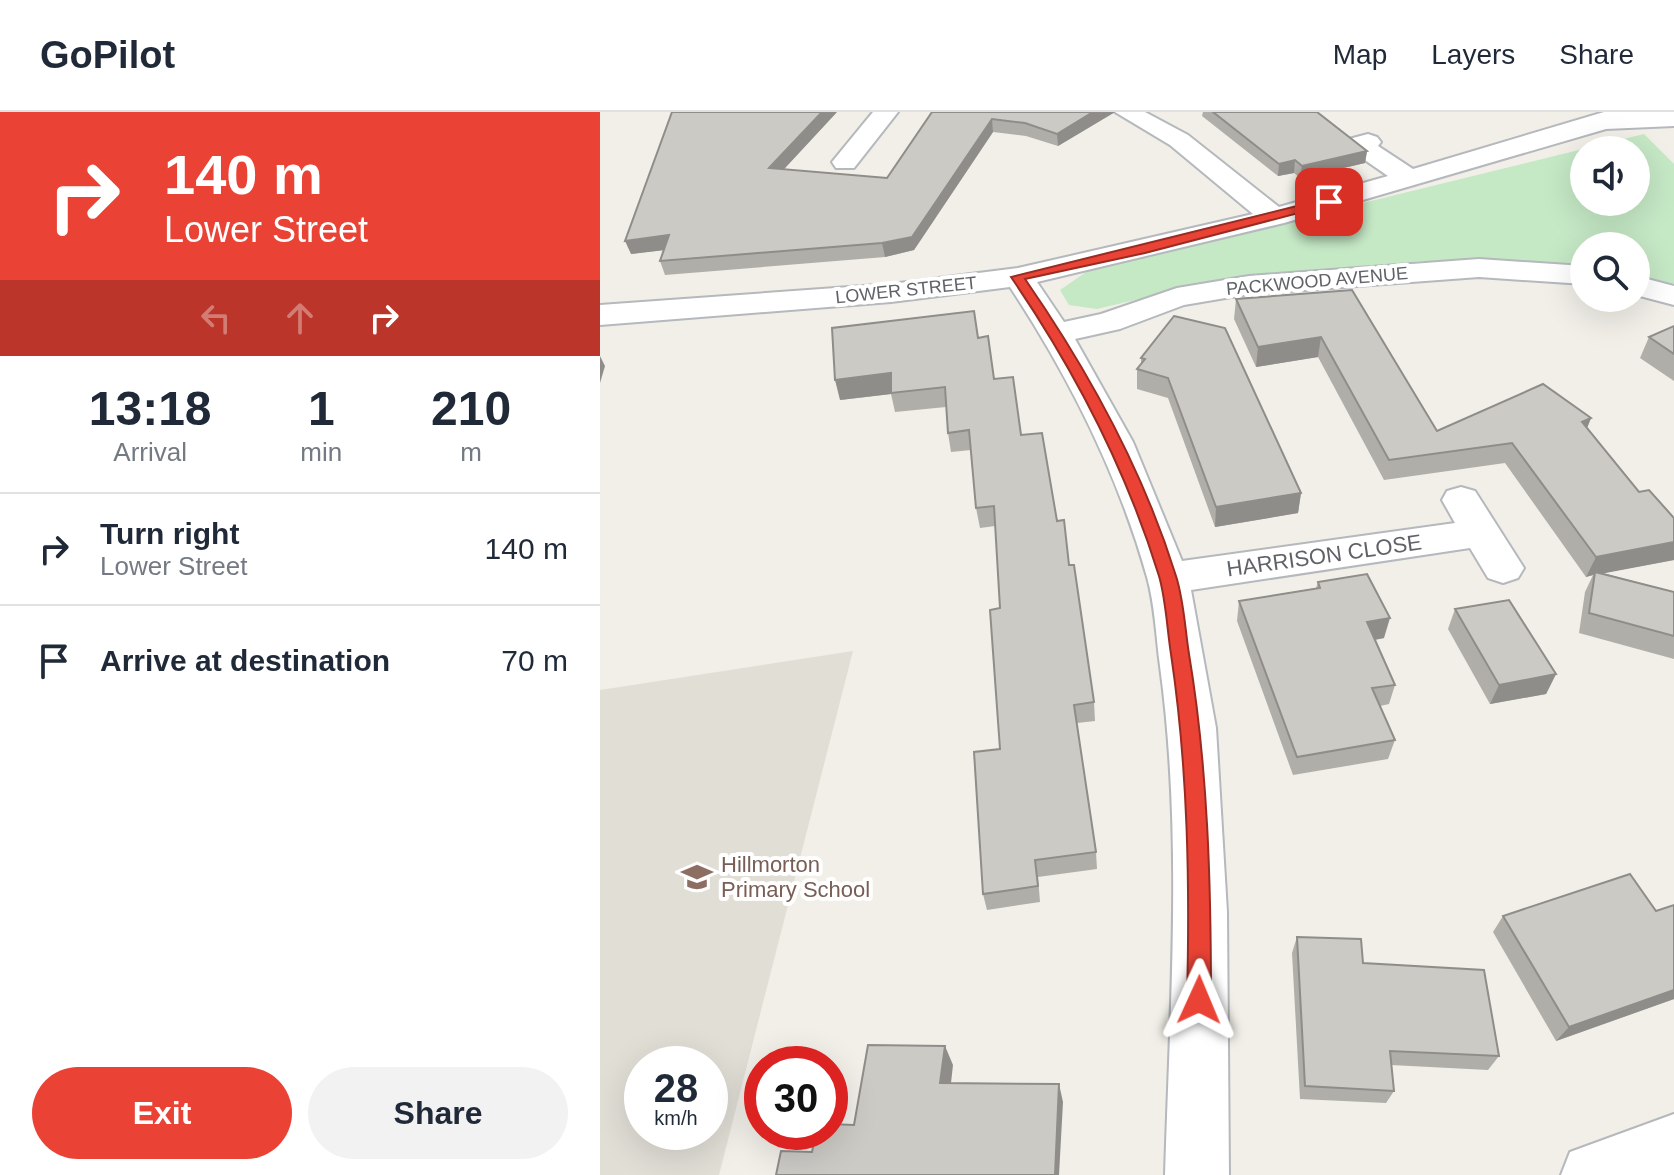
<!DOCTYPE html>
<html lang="en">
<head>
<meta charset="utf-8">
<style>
  body { margin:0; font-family:Helvetica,sans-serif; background:#f2f2f3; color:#1f2937; height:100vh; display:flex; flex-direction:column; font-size:30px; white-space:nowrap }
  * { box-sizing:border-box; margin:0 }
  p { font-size:26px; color:#747a83 }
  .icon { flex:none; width:44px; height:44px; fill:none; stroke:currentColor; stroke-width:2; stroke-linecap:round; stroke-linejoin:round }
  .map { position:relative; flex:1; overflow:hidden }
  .side { display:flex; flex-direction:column; background:#fff; width:600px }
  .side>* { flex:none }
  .guide { background:#ea4335; color:#fff; overflow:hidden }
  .buttons { position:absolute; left:970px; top:24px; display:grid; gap:16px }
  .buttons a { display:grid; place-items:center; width:80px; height:80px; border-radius:50%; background:#fff; box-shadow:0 8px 32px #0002; font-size:40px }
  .speed { position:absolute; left:24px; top:934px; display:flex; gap:16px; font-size:40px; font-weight:700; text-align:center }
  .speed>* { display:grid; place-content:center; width:104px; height:104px; border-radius:50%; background:#fff; box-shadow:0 8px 32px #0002; line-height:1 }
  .speed small { font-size:20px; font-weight:400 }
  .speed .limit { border:12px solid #d22; background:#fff; color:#111 }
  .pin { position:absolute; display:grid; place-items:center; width:68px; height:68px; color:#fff; margin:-34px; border-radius:16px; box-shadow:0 4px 12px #0006 }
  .me { position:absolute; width:88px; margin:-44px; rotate:1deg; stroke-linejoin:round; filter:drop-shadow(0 0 6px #0008) }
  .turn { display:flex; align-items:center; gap:28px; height:168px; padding:0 32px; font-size:36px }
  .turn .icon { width:104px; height:104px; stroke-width:2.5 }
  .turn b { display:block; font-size:56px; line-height:68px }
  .lanes { display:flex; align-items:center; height:76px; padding:0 32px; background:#0003; justify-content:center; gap:40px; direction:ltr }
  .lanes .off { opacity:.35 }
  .eta { display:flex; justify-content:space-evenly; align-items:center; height:136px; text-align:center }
  .eta b { font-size:48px; font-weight:600; line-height:56px }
  .primary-button { display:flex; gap:16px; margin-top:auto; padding:16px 32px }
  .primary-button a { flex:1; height:92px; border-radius:48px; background:#ea4335; color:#fff; font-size:32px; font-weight:600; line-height:92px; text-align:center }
  .primary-button a+a { background:#f2f2f3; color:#1f2937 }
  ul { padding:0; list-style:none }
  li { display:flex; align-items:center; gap:24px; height:112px; padding:0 32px; border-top:2px solid #e0e1e3 }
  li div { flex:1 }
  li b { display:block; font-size:30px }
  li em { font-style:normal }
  header { display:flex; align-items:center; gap:48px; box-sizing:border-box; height:112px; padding:0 40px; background:#fff; border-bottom:2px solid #e0e1e3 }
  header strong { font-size:38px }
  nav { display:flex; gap:44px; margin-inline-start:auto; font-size:28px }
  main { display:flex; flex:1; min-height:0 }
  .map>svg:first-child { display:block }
  .education { fill:#e1ded6; fill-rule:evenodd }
  .green { fill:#c5e8c5; fill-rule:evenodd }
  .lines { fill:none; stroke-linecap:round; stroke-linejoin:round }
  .minor-casing { stroke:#b5b8bc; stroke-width:4 }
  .minor { fill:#fff; fill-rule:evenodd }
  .wall { fill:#afaea9 }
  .shaded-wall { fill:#8f8d8a }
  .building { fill:#cccac5; stroke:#8f8d8a; stroke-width:2 }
  .route { fill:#ea4335; stroke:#982c22; stroke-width:2 }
  .labels { text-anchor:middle; stroke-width:8; stroke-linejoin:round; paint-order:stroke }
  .far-street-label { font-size:18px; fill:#5f6368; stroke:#fff }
  .street-label { font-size:22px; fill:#5f6368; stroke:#fff }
  .education-label { font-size:22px; fill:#785e54; stroke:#fff; text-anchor:start }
</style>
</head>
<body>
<header>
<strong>GoPilot</strong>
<nav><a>Map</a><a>Layers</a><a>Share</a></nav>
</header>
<main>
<section class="side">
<div class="guide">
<div class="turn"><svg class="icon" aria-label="right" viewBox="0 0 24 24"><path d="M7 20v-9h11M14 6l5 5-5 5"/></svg><div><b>140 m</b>Lower Street</div></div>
<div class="lanes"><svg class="icon off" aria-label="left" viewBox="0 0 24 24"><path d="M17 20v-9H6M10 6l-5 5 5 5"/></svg><svg class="icon off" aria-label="ahead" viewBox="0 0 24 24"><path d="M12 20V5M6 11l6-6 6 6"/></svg><svg class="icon" aria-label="right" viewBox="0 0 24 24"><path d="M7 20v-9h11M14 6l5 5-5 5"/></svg></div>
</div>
<div class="eta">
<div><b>13:18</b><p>Arrival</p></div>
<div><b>1</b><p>min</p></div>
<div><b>210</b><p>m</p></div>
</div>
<ul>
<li><svg class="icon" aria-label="right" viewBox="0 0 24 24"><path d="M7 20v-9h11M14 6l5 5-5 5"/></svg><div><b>Turn right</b><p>Lower Street</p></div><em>140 m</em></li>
<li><svg class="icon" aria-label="arrive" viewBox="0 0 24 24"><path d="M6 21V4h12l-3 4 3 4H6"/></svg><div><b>Arrive at destination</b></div><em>70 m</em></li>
</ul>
<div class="primary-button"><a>Exit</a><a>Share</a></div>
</section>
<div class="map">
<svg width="1074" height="1063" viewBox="0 0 1074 1063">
  <rect width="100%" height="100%" fill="#f1efe8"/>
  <path class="education" d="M 253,539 L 119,1063 L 0,1063 L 0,578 ZM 42,952 L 110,952 L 110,1020 L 42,1020 Z"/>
  <path class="green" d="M 1044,22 L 1074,52 L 1074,175 L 1036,163 L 1036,134 L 984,134 L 984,152 L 823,149 L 607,171 L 497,197 L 469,193 L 460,178 L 489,158 ZM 984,38 L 1036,38 L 1036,90 L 984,90 Z"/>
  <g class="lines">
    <defs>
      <g id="minor">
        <path d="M 273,0 L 298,0 L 254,56 L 236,56 L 232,50 Z"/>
        <path d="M 515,0 L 545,0 L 588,23 L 679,95 L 788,64 L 749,37 L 745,32 L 749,27 L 768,22 L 777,25 L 781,30 L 778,34 L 813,57 L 1004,0 L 1074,0 L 1074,14 L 1006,17 L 684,111 L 437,170 L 464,210 L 501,202 L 577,176 L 649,164 L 879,147 L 984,154 L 984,172 L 879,165 L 649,182 L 584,193 L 520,217 L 475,227 L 533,330 L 582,449 L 855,411 L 842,388 L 847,379 L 861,375 L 875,379 L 924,456 L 918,466 L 903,471 L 888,466 L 870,436 L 591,478 L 616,616 L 627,800 L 629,1063 L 565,1063 C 570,894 583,722 560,554 C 556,525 555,493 547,465 C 518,362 468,263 410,175 L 291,190 L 0,213 L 0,193 L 291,172 L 418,156 L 653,102 L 570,33 Z"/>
        <path d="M 1036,164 L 1074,174 L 1074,193 L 1036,183 Z"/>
        <path d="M 1074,1002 L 1074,1063 L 961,1063 L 970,1040 Z"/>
      </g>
    </defs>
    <use href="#minor" class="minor-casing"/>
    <use href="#minor" class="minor"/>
  </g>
  <g class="wall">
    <path d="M 237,0 L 184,57 L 287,66 L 332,0 L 515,0 L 458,34 L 426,24 L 393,20 L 314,138 L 285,145 L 65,163 L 60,149 L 63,138 L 31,142 Z"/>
    <path d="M 603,0 L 717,0 L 767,39 L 765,51 L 700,66 L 694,61 L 678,64 L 602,4 Z"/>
    <path d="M 752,178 L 837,319 L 991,306 L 987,316 L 1039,380 L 1074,406 L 1074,448 L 1003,461 L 1074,480 L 1074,547 L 979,521 L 985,480 L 993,463 L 986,465 L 905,351 L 784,368 L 718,245 L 656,255 L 634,207 L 636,187 Z"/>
    <path d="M 574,204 L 701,381 L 698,401 L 615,415 L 568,286 L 537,277 L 537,257 L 541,253 L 541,246 Z"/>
    <path d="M 1074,214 L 1074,269 L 1040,246 L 1049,225 Z"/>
    <path d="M 378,226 L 394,267 L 421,323 L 457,409 L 469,453 L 494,590 L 495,609 L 477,611 L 496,740 L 497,757 L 438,765 L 440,790 L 387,798 L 383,782 L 400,637 L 400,496 L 395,414 L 380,416 L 376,396 L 371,338 L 351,340 L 348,321 L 346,295 L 295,300 L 291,282 L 240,288 Z"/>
    <path d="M 718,470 L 784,526 L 775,528 L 795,573 L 789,592 L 780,594 L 795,628 L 788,647 L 693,663 L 637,509 L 639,489 L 716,476 Z"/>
    <path d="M 855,497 L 956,562 L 946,582 L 890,592 L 848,517 Z"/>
    <path d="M 903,804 L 1074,887 L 956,929 L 893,820 Z"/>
    <path d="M 697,825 L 763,851 L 899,944 L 888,958 L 791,953 L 794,979 L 786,991 L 700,987 L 692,841 Z"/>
  </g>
  <g class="shaded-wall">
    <path d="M 222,0 L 237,0 L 173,69 L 169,56 Z"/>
    <path d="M 493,0 L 515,0 L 458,34 L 457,22 Z"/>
    <path d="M 392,7 L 393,20 L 314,138 L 285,145 L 282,131 Z"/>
    <path d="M 767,39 L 765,51 L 700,66 L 702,54 Z"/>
    <path d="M 695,48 L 694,61 L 678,64 L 679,52 Z"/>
    <path d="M 69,123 L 74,137 L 31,142 L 25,129 Z"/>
    <path d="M 721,225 L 718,245 L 656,255 L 658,235 Z"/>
    <path d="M 0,244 L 5,254 L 0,271 Z"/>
    <path d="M 291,261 L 291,282 L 240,288 L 235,268 Z"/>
    <path d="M 991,306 L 983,326 L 982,310 Z"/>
    <path d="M 701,381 L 698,401 L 615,415 L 616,395 Z"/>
    <path d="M 1074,430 L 1074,448 L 995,463 L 995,460 L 993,463 L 986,465 L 996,445 Z"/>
    <path d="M 790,506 L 784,526 L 762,530 L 767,510 Z"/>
    <path d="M 956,562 L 946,582 L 890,592 L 899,573 Z"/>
    <path d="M 1074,878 L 1074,887 L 956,929 L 969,915 Z"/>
    <path d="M 345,934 L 353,953 L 349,989 L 340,971 Z"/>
    <path d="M 459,972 L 463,990 L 459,1063 L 455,1063 Z"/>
  </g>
  <g class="building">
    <path d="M 72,0 L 222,0 L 169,56 L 287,66 L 332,0 L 493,0 L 457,22 L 425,11 L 392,7 L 312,125 L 282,131 L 60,149 L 69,123 L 25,129 Z"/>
    <path d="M 613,0 L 717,0 L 767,39 L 702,54 L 695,48 L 679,52 Z"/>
    <path d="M 752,178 L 837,319 L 943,272 L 991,306 L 982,310 L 1039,380 L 1049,378 L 1074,406 L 1074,430 L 996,445 L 912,331 L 789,348 L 721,225 L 658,235 L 636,187 Z"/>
    <path d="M 374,199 L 378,226 L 388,224 L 394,267 L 413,265 L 421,323 L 442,321 L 457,409 L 464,408 L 469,453 L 474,453 L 494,590 L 474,593 L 496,740 L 435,748 L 438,774 L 383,782 L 374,640 L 400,637 L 390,498 L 400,496 L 394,394 L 376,396 L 369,318 L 348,321 L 345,275 L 291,281 L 291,261 L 235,268 L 232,216 Z"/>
    <path d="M 574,204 L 625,216 L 701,381 L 616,395 L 568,266 L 537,257 L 545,247 L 541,246 Z"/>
    <path d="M 1074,214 L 1074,242 L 1049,225 Z"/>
    <path d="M 995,460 L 1074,480 L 1074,524 L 989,501 Z"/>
    <path d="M 767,462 L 790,506 L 767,510 L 795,573 L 772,576 L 795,628 L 697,645 L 639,489 L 720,476 L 718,470 Z"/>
    <path d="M 909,488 L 956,562 L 899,573 L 855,497 Z"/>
    <path d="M 1030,762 L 1056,799 L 1074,793 L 1074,878 L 969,915 L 903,804 Z"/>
    <path d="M 697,825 L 761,827 L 763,851 L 884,858 L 899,944 L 790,939 L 794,979 L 705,974 Z"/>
    <path d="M 268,933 L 345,934 L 340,971 L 459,972 L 455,1063 L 176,1063 L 181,1039 L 212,1040 L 216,1020 L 230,1020 L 230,1012 L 254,1013 Z"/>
  </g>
  <path class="route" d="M 729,86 L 733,92 L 545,141 L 425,167 C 488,258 543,358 576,464 C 584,489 585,517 589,542 C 608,656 611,772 611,888 L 608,896 L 599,899 L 591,896 L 587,888 C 590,772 588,656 571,542 C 567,517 566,488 559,464 C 526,357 474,257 411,165 Z"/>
  <defs>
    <symbol id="school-bare" viewBox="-9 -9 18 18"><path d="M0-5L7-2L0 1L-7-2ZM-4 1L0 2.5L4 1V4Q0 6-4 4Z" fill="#8d6e63" stroke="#fff" stroke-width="2.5" paint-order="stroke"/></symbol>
  </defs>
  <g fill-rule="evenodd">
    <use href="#school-bare" x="75" y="743" width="44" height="44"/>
  </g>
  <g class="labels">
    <g class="far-street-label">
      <text transform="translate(717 169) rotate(-5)" y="6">PACKWOOD AVENUE</text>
      <text transform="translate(306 178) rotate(-6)" y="6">LOWER STREET</text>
    </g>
    <g class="street-label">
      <text transform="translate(724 443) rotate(-8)" y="8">HARRISON CLOSE</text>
    </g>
    <g class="education-label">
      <text x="121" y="760">Hillmorton<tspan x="121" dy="25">Primary School</tspan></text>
    </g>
  </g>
</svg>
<div class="buttons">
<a><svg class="icon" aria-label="sound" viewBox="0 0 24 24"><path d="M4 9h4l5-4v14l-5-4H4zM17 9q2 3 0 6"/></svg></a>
<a><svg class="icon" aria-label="search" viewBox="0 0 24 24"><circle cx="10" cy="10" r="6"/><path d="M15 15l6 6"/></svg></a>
</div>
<div class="speed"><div>28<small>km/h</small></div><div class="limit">30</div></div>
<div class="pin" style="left:729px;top:90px;background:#d93025"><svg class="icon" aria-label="arrive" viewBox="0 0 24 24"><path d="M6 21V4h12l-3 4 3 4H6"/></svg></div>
<svg class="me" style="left:599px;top:888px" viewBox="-20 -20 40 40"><path d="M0-17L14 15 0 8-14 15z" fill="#ea4335" stroke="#fff" stroke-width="4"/></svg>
</div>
</main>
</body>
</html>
